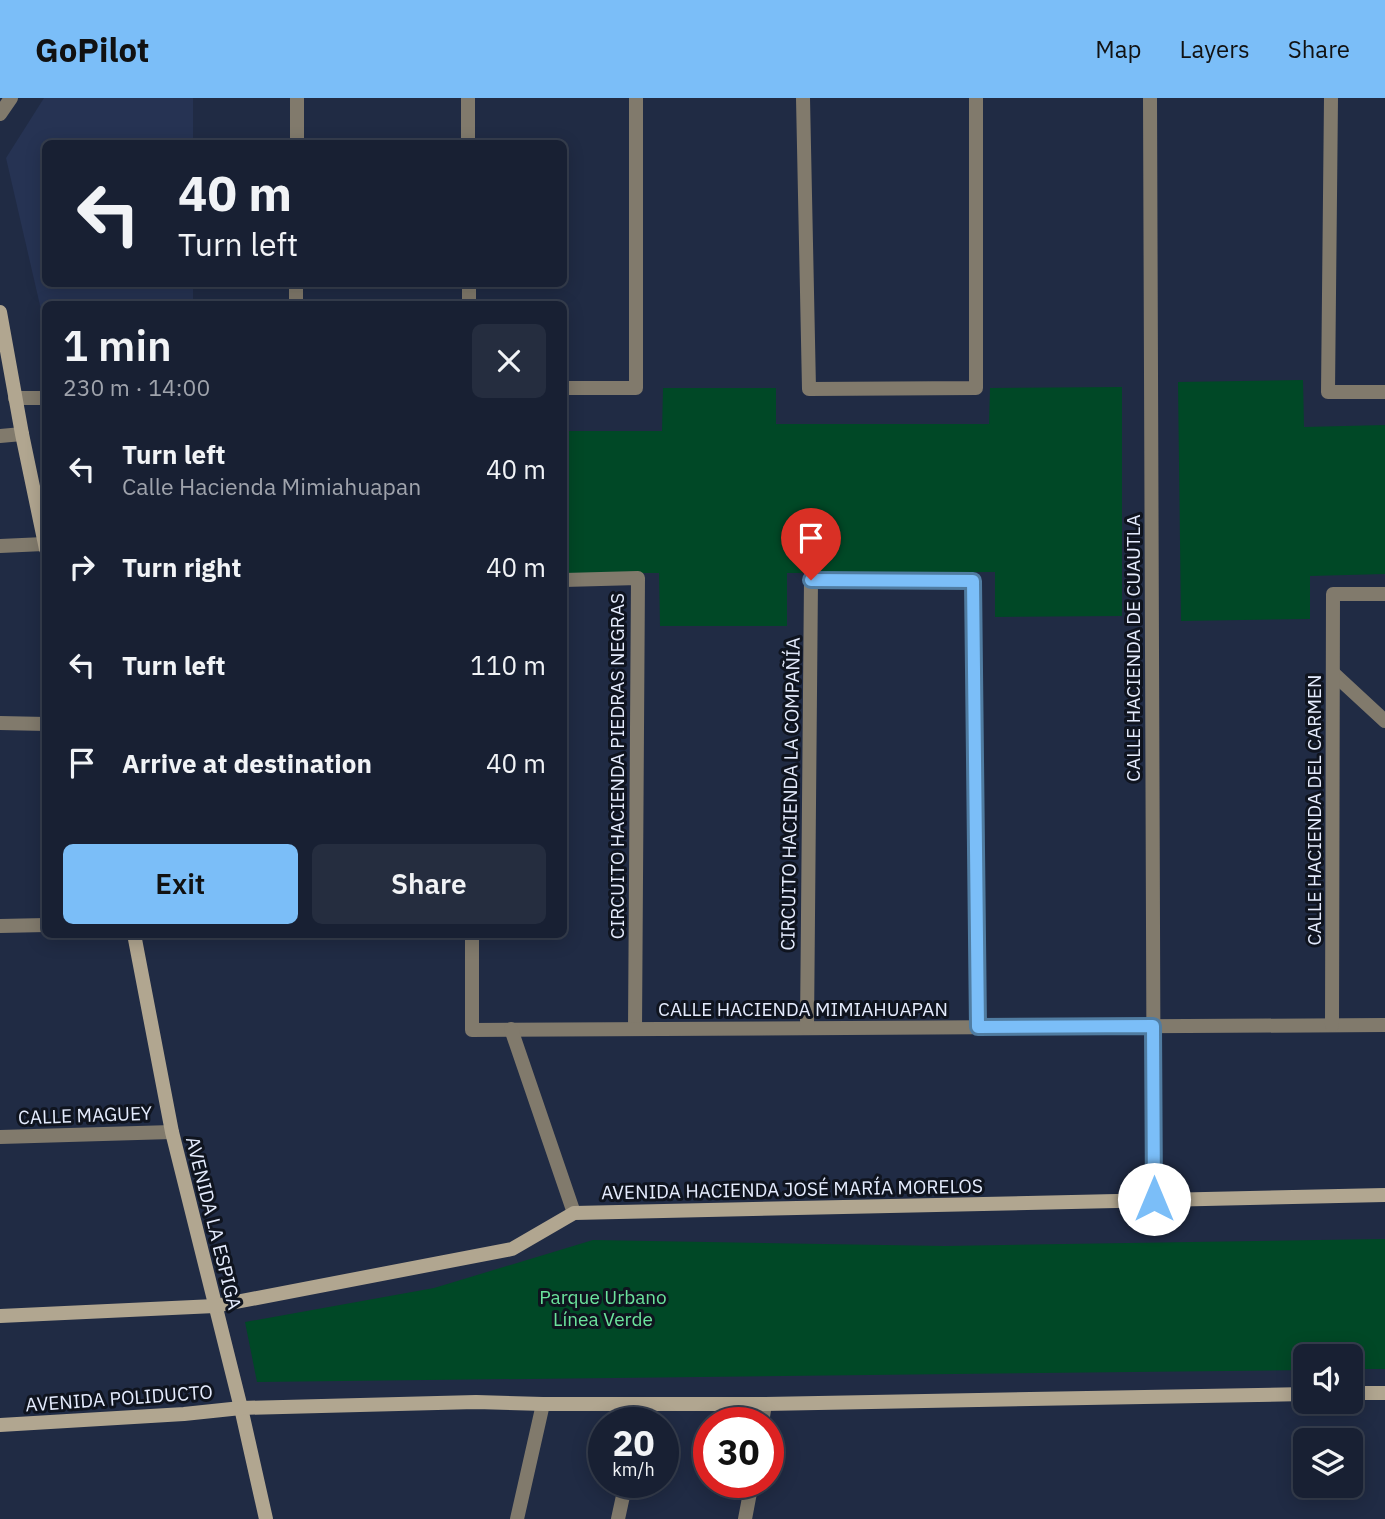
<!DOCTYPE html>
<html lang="en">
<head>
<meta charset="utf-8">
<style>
  body { margin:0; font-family:"IBM Plex Sans",sans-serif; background:#252d3f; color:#f1f3f6; height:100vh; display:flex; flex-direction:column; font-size:26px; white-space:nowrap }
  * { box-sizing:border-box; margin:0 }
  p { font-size:23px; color:#9fa3ac }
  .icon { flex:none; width:38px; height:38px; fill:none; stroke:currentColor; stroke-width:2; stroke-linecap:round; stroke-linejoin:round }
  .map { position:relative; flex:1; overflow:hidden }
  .side { position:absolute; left:42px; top:203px; width:525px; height:637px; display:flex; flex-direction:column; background:#182033; border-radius:10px; box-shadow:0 4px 18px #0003,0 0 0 2px #363e4e }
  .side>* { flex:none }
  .hud { position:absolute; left:42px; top:42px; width:525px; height:147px; border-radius:10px; box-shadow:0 4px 18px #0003,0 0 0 2px #363e4e; background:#182033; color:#f1f3f6; overflow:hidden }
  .controls { position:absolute; left:1293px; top:1246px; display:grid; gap:14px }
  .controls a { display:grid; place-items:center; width:70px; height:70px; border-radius:10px; background:#182033; box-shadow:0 4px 18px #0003,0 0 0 2px #363e4e; font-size:35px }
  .speed { position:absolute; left:588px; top:1309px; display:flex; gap:14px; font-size:35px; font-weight:700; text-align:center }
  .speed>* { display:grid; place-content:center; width:91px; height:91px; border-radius:50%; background:#182033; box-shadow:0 4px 18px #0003,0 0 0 2px #363e4e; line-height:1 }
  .speed small { font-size:18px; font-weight:400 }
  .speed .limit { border:10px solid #d22; background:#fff; color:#111 }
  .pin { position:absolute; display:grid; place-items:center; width:60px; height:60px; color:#fff; margin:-72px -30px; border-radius:50% 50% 50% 0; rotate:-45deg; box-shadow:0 0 7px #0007 }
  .pin .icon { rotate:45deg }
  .me { position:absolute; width:77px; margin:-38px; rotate:0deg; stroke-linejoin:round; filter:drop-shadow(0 0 5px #0008) }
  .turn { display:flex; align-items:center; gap:24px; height:147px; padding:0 21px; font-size:32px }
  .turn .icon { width:91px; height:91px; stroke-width:2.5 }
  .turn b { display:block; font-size:49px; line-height:60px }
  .round { display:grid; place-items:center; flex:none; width:74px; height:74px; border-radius:10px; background:#252d3f }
  .head { display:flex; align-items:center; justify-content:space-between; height:119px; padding:0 21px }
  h1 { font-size:42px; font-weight:600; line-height:52px }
  .action { display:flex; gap:14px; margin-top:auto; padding:14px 21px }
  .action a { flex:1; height:80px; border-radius:10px; background:#7bbef8; color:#111; font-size:28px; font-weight:600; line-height:80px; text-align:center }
  .action a+a { background:#252d3f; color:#f1f3f6 }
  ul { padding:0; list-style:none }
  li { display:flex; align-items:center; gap:21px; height:98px; padding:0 21px }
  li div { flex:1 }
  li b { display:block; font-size:26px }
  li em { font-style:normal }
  header { display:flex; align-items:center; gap:42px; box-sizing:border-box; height:98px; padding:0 35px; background:#7bbef8; color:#111 }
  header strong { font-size:33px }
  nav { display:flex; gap:38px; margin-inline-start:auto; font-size:24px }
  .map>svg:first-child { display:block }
  .built { fill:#263353 }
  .green { fill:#004826 }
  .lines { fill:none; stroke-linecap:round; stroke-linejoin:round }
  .street { stroke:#817a6c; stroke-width:14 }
  .secondary { stroke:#b1a690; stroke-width:14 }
  .route-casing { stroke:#507ca1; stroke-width:18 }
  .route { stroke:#7bbef8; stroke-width:12 }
  .labels { text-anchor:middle; stroke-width:6; stroke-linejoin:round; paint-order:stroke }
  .street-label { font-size:19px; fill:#e5ecfe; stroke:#0f141f }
  .park-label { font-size:19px; fill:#6be39c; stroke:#0f141f }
</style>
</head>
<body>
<header>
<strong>GoPilot</strong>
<nav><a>Map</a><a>Layers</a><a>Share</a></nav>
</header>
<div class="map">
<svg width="1385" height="1421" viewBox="0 0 1385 1421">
  <rect width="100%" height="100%" fill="#202b44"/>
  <path class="built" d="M 44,0 L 193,0 L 193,45 L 46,46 L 46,186 L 193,186 L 193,206 L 46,206 L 45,229 L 6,60 Z"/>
  <g class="green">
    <path d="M 1303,282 L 1304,329 L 1385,327 L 1385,476 L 1310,478 L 1310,521 L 1181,523 L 1178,284 Z"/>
    <path d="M 1122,289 L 1122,518 L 995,519 L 995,474 L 787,475 L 787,528 L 660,528 L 659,475 L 564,475 L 564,333 L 662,333 L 663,290 L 776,290 L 776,326 L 989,326 L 990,290 Z"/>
    <path d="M 1385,1141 L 1385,1271 L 1351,1271 L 1351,1258 L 1306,1258 L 1305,1272 L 257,1284 L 245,1224 L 434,1190 L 593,1142 L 945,1148 Z"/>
  </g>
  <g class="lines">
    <g class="street">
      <path d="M 468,0 L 468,46"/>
      <path d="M 803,0 L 809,291 L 976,290 L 976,0"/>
      <path d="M 1150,0 L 1154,1101"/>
      <path d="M 1331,0 L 1328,294 L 1385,294"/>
      <path d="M 0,16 L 11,0"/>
      <path d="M 297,46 L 297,0"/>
      <path d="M 469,186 L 469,206"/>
      <path d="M 296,206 L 296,186"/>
      <path d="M 564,290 L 636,290 L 636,0"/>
      <path d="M 15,300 L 46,300"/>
      <path d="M 0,338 L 22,336"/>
      <path d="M 0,448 L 44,446"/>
      <path d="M 564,482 L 638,480 L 635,931"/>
      <path d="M 1333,575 L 1385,623"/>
      <path d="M 0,625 L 46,626"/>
      <path d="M 0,828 L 46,827"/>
      <path d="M 472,836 L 472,932 L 1385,927"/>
      <path d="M 1332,927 L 1333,496 L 1385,496"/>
      <path d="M 807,930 L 811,482 L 973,483 L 978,929"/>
      <path d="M 511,931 L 574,1115"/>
      <path d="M 0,1039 L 172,1034"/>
      <path d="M 638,1325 L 643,1306"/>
      <path d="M 762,1325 L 765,1306"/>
      <path d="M 517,1421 L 543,1306"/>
      <path d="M 618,1421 L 626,1384"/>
      <path d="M 745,1421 L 752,1384"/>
    </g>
    <g class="secondary">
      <path d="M 0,214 L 22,336 L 46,451"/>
      <path d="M 134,836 L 172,1034 L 241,1310 L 266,1421"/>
      <path d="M 0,1218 L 215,1208 L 512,1151 L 574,1115 L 1385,1097"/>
      <path d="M 1351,1295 L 1385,1295"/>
      <path d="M 0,1327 L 184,1316 L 241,1310 L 476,1304 L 543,1306 L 765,1306 L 1306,1296"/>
    </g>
  </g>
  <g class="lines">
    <defs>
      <path id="route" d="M 811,482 L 973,483 L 978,929 L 1153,928 L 1154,1101"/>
    </defs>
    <use href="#route" class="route-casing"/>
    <use href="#route" class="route"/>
  </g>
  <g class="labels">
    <g class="street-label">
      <text transform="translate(1133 550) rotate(-90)" y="7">CALLE HACIENDA DE CUAUTLA</text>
      <text transform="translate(617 668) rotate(-90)" y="7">CIRCUITO HACIENDA PIEDRAS NEGRAS</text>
      <text transform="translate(790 696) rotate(-89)" y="7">CIRCUITO HACIENDA LA COMPAÑÍA</text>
      <text transform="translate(1314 712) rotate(-90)" y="7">CALLE HACIENDA DEL CARMEN</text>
      <text x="803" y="918">CALLE HACIENDA MIMIAHUAPAN</text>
      <text transform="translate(85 1017) rotate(-2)" y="7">CALLE MAGUEY</text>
      <text transform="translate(792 1091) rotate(-1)" y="7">AVENIDA HACIENDA JOSÉ MARÍA MORELOS</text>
      <text transform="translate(214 1125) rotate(76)" y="7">AVENIDA LA ESPIGA</text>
      <text transform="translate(119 1300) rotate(-4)" y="7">AVENIDA POLIDUCTO</text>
    </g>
    <g class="park-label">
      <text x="603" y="1206">Parque Urbano<tspan x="603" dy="22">Línea Verde</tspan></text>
    </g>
  </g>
</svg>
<div class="controls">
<a><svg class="icon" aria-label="sound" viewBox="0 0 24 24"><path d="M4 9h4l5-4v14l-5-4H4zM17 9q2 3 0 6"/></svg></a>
<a><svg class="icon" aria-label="layers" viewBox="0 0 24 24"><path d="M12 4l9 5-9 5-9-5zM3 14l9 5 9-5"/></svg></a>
</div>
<div class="speed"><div>20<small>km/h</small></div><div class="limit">30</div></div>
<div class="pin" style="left:811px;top:482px;background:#d93025"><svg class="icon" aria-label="arrive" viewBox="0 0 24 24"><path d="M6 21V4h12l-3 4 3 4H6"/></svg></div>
<svg class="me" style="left:1154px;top:1101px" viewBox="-20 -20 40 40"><circle r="19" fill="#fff"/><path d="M0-13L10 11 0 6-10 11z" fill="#7bbef8"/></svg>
<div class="hud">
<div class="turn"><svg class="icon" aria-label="left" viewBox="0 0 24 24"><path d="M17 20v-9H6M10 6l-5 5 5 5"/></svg><div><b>40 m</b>Turn left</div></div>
</div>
<section class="side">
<div class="head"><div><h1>1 min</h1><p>230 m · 14:00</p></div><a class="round"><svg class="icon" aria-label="close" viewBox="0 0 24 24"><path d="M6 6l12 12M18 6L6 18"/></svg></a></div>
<ul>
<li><svg class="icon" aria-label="left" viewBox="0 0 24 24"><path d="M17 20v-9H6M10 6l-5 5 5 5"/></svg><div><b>Turn left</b><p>Calle Hacienda Mimiahuapan</p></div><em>40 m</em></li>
<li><svg class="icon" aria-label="right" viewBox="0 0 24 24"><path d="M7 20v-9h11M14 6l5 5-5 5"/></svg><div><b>Turn right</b></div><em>40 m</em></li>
<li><svg class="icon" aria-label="left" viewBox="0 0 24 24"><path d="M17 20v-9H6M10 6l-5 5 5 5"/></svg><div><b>Turn left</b></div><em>110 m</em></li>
<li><svg class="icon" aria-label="arrive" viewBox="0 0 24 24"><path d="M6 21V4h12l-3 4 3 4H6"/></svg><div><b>Arrive at destination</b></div><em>40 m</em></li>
</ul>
<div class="action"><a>Exit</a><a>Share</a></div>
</section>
</div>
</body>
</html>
